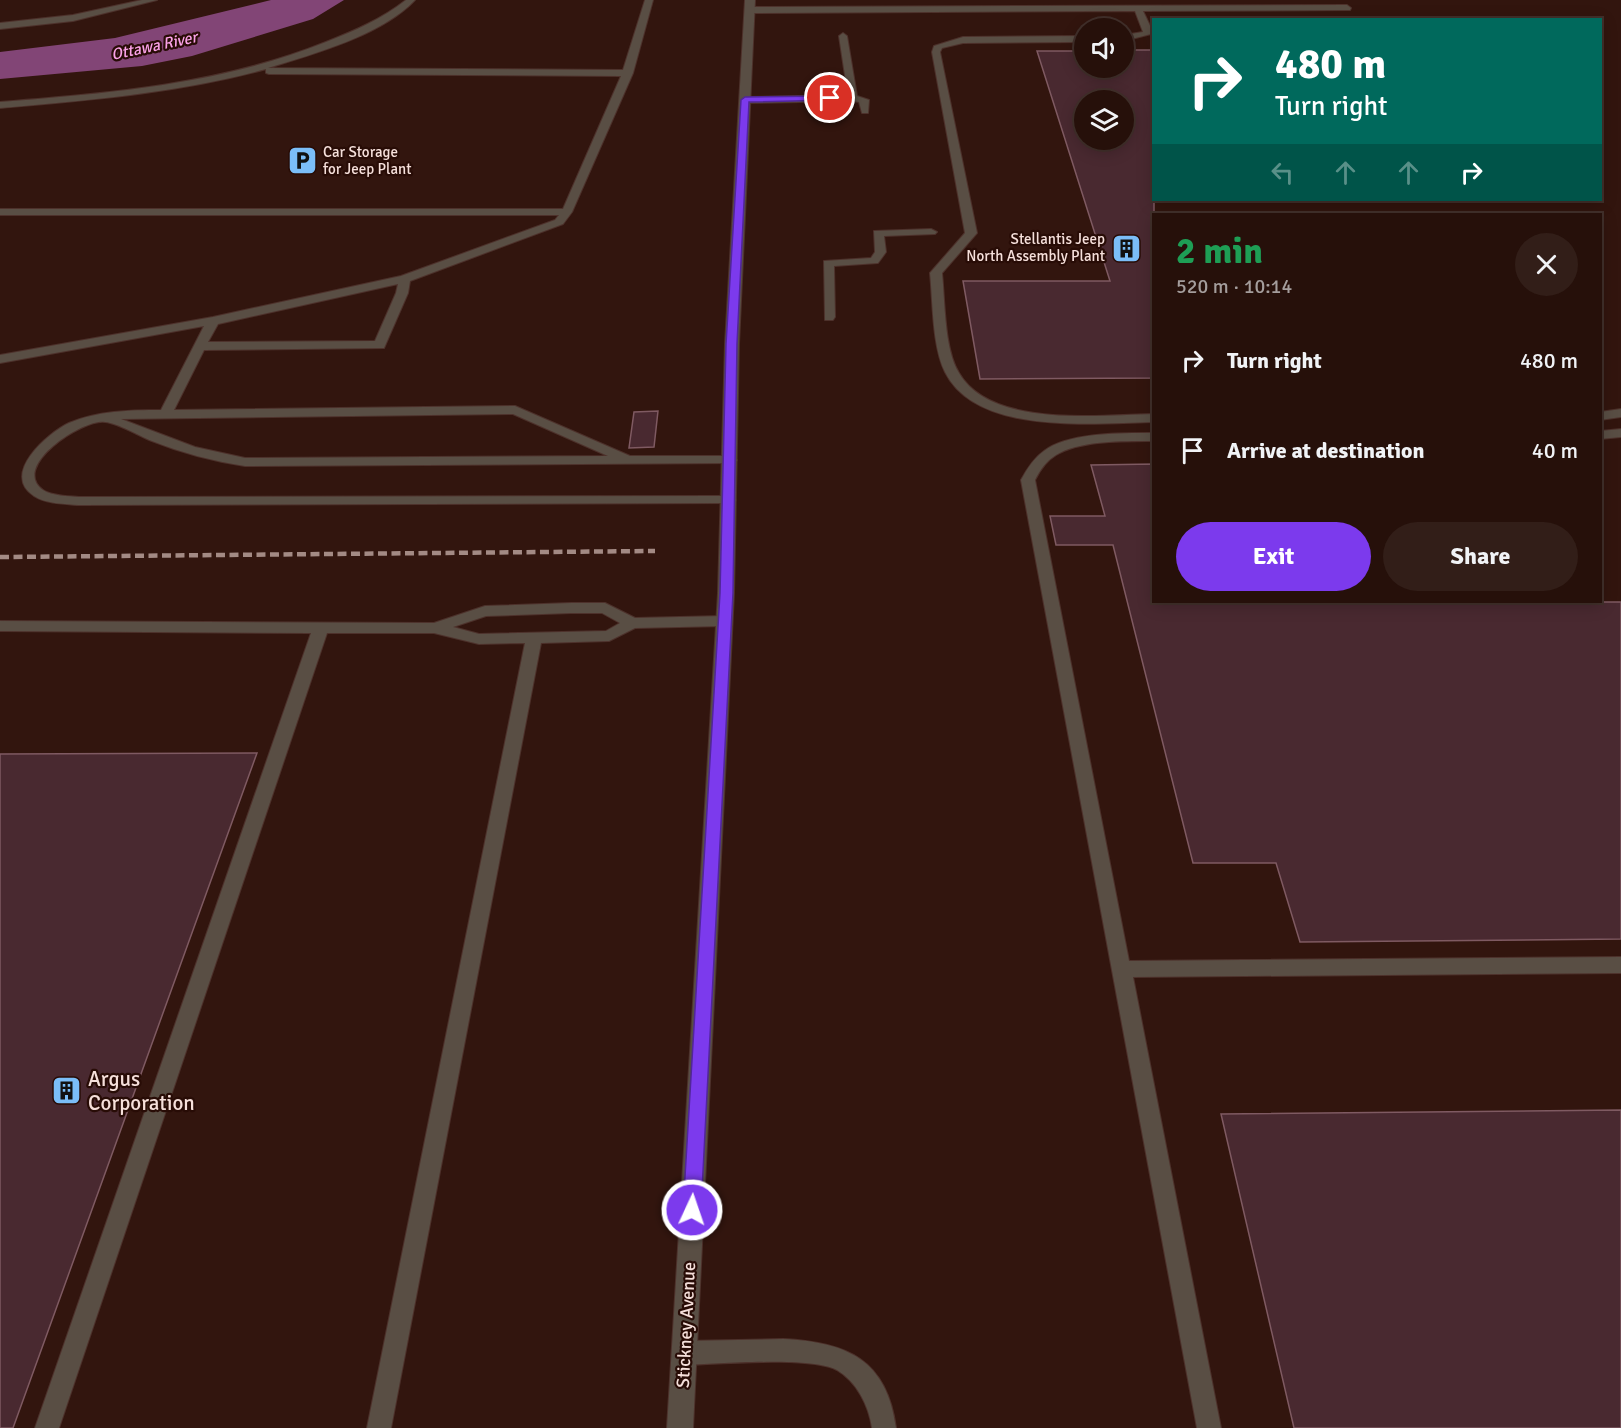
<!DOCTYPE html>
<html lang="en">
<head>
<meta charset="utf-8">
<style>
  body { margin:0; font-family:Signika,sans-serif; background:#321e18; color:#f1f3f6; height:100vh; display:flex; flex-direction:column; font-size:22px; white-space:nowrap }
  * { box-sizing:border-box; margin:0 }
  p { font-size:20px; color:#a49d9c }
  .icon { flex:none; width:33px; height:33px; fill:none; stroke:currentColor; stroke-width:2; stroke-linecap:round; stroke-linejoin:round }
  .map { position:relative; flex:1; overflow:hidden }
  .panel { position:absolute; left:1152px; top:213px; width:450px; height:390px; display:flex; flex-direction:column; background:#26100a; border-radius:0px; box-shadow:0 3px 15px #0003,0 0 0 2px #42302b }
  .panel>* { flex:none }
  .guide { position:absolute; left:1152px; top:18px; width:450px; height:183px; border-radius:0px; box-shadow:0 3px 15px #0003,0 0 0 2px #42302b; background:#00695c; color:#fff; overflow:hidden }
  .buttons { position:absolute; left:1074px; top:18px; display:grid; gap:12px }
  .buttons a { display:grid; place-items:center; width:60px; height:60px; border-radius:50%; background:#26100a; box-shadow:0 3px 15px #0003,0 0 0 2px #42302b; font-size:30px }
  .pin { position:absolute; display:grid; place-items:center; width:51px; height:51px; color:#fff; margin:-26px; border:3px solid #fff; border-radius:50%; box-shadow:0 2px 6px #0007 }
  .me { position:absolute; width:66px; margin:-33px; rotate:3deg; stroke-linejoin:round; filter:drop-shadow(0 0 4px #0008) }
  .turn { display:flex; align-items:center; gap:21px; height:126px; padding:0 24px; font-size:27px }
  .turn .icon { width:78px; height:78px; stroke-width:2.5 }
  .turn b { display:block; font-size:42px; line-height:51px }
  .lanes { display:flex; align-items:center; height:57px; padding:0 24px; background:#0003; justify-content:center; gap:30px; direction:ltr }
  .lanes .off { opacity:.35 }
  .round { display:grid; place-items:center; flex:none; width:63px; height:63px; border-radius:32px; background:#321e18 }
  .head { display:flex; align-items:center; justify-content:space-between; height:102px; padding:0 24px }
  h1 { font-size:36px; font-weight:700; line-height:45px; color:#1e9e55 }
  .button { display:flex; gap:12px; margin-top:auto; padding:12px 24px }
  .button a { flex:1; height:69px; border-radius:36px; background:#7c3aed; color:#fff; font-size:24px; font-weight:700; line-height:69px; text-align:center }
  .button a+a { background:#321e18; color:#f1f3f6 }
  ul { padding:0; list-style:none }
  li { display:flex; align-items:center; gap:18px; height:90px; padding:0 24px }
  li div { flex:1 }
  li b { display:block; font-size:22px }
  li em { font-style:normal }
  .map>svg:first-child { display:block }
  .water { fill:#824576 }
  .building { fill:#492930; stroke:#7f5a62; stroke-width:1.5; fill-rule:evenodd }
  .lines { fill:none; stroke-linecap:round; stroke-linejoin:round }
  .service-casing { stroke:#4d312b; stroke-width:2 }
  .tertiary-casing { stroke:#4d312b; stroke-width:2 }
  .service { fill:#594e44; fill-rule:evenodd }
  .tertiary { fill:#594e44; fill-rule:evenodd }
  .rail { stroke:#a38a84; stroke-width:4.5; stroke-dasharray:9 4.5; stroke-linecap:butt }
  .route { fill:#7c3aed; stroke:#51269a; stroke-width:1.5 }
  .labels { text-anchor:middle; stroke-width:4.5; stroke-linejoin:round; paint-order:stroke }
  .far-poi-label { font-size:15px; fill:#f6e0db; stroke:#280c06; text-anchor:start }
  .far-water-label { font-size:16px; font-style:italic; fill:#fba2e8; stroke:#280c06 }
  .street-label { font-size:18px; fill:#f6e0db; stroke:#280c06 }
  .near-poi-label { font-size:21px; fill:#f6e0db; stroke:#280c06; text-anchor:start }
</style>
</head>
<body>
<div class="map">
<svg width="1621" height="1428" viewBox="0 0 1621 1428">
  <rect width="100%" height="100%" fill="#32150e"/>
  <path class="water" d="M 271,0 L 344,0 L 313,19 L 192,56 L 142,66 L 0,79 L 0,52 L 115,38 Z"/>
  <g class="building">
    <path d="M 1124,50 L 1154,50 L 1154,378 L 980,379 L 963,281 L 1110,281 L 1037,51 L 1084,51 L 1084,68 L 1124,68 ZM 1084,100 L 1124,100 L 1124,140 L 1084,140 Z"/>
    <path d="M 658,411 L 654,447 L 629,448 L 634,412 Z"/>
    <path d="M 1154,464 L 1154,602 L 1621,602 L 1621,939 L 1300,942 L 1276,863 L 1193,863 L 1113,545 L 1056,545 L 1050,516 L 1105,516 L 1091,465 Z"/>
    <path d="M 257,753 L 13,1428 L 0,1428 L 0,754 Z"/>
    <path d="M 1621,1110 L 1621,1428 L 1294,1428 L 1221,1114 Z"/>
  </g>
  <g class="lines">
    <defs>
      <g id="service">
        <path d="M 142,0 L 157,0 L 73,21 L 0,29 L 0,23 L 73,15 Z"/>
        <path d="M 406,0 L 415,0 C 382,35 314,54 268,68 L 623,70 L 645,0 L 653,0 L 633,73 L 572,212 L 563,224 L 410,281 L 408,293 L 384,348 L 204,350 L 174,410 L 515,406 L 630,456 L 730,456 L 737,460 L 735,463 L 245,466 C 213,461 182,453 152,441 C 139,436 118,423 105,422 C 82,419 10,467 43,490 C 52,496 68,496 79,497 L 729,496 L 734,497 L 736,500 L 734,503 L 79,505 C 65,504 46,504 34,496 C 0,474 48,433 69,423 C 97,411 130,410 161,410 L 204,326 L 0,363 L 0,355 L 213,317 L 401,276 L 555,220 L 559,215 L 0,215 L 0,209 L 563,209 L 621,76 L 269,74 L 266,73 L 266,69 C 179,93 89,100 0,108 L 0,102 C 111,93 222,84 326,42 C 354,31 382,19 406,0 ZM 398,284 L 396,293 L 375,341 L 208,342 L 218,324 ZM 513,414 L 608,456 L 245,458 L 195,447 L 121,419 Z"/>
        <path d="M 1347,5 L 1351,8 L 1350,10 L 1143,11 L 1152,30 L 1151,34 L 1124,41 L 1124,35 L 1143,32 L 1135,11 L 750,13 L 746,10 L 750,7 Z"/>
        <path d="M 843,33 L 847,36 L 857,96 L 869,100 L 868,113 L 862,113 L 859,102 L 853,101 L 745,103 L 740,100 L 745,97 L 848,95 L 839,36 Z"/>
        <path d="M 1084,36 L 1084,42 L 963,43 L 942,48 L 940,52 L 977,233 L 942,273 C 945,301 944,349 959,373 C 991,428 1099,415 1154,414 L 1154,422 C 1094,423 977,436 945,372 C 932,346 933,302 930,273 L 965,233 L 932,52 L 934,46 L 963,37 Z"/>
        <path d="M 931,229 L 937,232 L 935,234 L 884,236 L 886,252 L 878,263 L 834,266 L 835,317 L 833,320 L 825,320 L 824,261 L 871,258 L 875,252 L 874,231 Z"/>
        <path d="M 1621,409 L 1621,417 L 1600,420 L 1600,412 Z"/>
        <path d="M 1621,429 L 1621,437 L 1600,439 L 1600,431 Z"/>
        <path d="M 1154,433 L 1154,441 C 1126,441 1080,440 1056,455 C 1046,461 1040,470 1035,480 L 1129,961 L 1621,957 L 1621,973 L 1133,977 L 1221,1428 L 1197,1428 L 1021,480 C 1027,469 1034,458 1044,451 C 1068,432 1124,433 1154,433 Z"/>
        <path d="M 571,603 L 605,603 L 635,618 L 724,616 L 732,621 L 724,626 L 635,628 L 609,641 L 541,643 L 391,1428 L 367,1428 L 525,643 L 479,644 L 434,633 L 327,633 L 59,1428 L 35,1428 L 311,633 L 0,631 L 0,621 L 434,623 L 485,606 ZM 571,613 L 602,613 L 620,623 L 606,631 L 479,634 L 453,627 L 486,616 Z"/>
        <path d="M 783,1339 C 846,1342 887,1359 896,1428 L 872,1428 C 869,1406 857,1382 837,1370 C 810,1356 718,1364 684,1365 L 676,1361 L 672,1353 L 676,1345 L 684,1341 Z"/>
      </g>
      <path id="tertiary" d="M 745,0 L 755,0 L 739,344 L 734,593 L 693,1428 L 667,1428 L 718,593 L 725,344 Z"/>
    </defs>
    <use href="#service" class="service-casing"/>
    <use href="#tertiary" class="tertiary-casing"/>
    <use href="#service" class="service"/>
    <use href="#tertiary" class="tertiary"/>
    <path class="rail" d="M 0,557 L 655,551"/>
  </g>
  <path class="route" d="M 830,96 L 833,97 L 833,100 L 749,102 L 737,344 L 733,593 L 701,1210 L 698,1216 L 692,1219 L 685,1216 L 683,1210 L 720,593 L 726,344 L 741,100 L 745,97 Z"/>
  <defs>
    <symbol id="parking-square" viewBox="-11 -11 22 22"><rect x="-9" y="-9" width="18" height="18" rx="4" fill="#7bbef8" stroke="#280c06"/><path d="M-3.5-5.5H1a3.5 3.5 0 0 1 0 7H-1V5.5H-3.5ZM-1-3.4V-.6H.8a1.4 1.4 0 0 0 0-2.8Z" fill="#111"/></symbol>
    <symbol id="building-square" viewBox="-11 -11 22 22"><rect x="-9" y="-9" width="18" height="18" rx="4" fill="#7bbef8" stroke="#280c06"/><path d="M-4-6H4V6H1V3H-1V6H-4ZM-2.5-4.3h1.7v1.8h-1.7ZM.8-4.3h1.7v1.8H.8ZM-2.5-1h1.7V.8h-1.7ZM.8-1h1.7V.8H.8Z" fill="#111"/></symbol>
  </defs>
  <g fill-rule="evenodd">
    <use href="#parking-square" x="286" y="144" width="33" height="33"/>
    <use href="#building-square" x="1110" y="232" width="33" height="33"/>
    <use href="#building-square" x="50" y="1074" width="33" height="33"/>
  </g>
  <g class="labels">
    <g class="far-poi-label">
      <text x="323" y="157">Car Storage<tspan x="323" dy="17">for Jeep Plant</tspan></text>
      <text x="1105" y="244" text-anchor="end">Stellantis Jeep<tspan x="1105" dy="17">North Assembly Plant</tspan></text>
    </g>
    <g class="far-water-label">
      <text transform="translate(154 45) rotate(-12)" y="6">Ottawa River</text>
    </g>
    <g class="street-label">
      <text transform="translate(686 1325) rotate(-87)" y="6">Stickney Avenue</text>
    </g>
    <g class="near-poi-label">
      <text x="88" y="1086">Argus<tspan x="88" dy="24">Corporation</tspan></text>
    </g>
  </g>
</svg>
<div class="buttons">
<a><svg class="icon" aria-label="sound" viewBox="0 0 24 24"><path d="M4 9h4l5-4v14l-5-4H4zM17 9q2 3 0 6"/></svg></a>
<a><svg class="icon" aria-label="layers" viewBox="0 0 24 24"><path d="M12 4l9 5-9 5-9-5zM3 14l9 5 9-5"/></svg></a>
</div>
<div class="pin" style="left:830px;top:98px;background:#d93025"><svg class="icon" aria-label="arrive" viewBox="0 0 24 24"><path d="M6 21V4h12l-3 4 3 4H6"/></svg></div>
<svg class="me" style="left:692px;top:1210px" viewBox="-20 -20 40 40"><circle r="17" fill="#7c3aed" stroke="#fff" stroke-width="3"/><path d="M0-11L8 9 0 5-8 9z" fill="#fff"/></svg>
<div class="guide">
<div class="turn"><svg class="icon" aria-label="right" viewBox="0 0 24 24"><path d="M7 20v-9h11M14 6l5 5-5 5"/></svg><div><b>480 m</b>Turn right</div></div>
<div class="lanes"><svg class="icon off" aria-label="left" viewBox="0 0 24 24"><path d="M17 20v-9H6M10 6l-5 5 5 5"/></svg><svg class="icon off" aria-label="ahead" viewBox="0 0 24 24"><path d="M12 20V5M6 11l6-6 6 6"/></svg><svg class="icon off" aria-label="ahead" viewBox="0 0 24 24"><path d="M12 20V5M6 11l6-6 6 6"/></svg><svg class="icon" aria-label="right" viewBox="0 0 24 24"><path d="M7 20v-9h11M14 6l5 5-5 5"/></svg></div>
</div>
<section class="panel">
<div class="head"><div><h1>2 min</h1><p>520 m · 10:14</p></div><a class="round"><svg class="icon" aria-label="close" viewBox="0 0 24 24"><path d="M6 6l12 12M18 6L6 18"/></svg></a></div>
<ul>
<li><svg class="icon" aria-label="right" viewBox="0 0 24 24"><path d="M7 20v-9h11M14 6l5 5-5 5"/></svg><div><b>Turn right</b></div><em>480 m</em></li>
<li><svg class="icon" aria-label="arrive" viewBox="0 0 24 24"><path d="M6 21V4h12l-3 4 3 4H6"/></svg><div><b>Arrive at destination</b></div><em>40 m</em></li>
</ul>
<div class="button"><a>Exit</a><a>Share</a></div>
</section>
</div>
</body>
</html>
